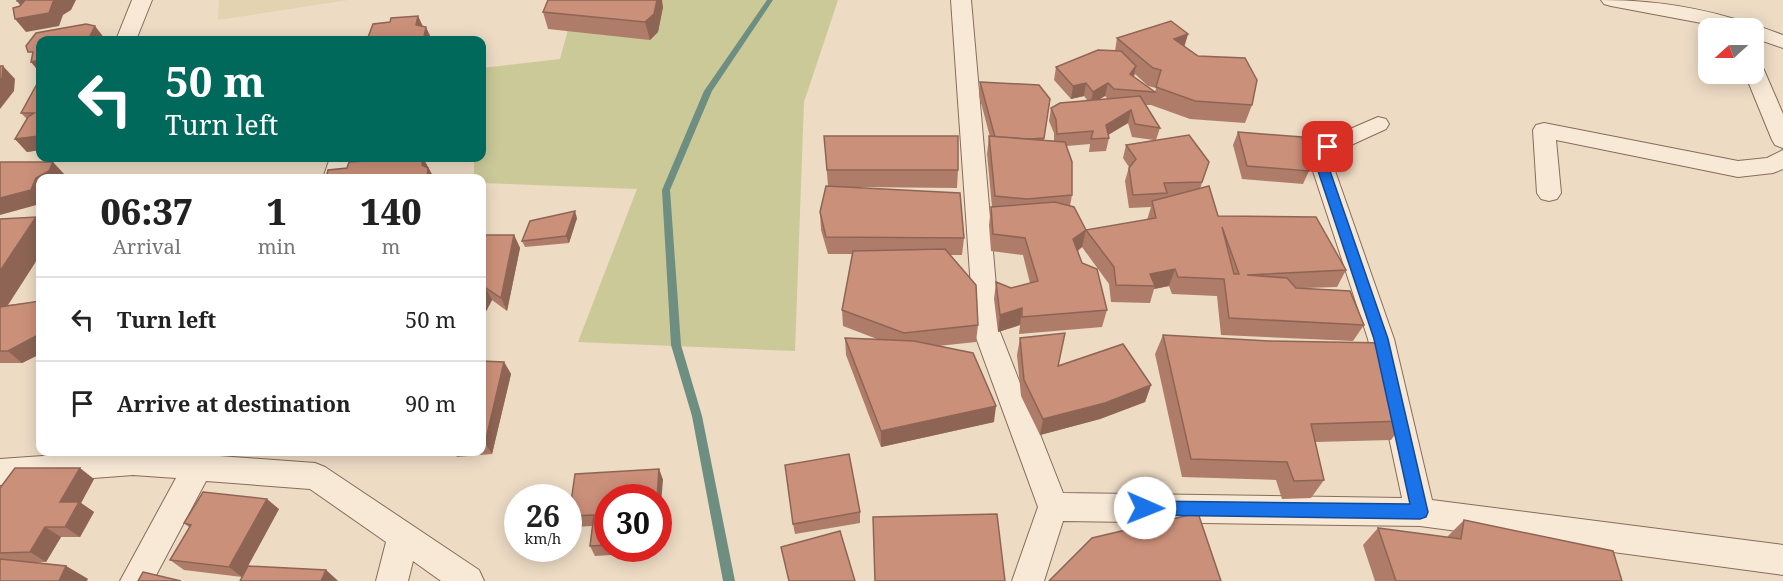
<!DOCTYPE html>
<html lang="en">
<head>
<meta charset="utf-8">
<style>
  body { margin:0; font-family:"Noto Serif",serif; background:#f6f6f6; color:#222; height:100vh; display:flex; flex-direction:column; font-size:22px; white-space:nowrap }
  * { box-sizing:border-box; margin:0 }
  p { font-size:20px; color:#767676 }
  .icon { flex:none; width:33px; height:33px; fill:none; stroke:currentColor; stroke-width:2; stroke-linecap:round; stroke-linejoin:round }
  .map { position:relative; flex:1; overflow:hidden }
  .sheet { position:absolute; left:36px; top:174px; width:450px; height:282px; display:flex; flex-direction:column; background:#fff; border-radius:12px; box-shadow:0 3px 15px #0003 }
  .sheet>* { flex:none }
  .banner { position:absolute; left:36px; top:36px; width:450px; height:126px; border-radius:12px; box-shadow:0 3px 15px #0003; background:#00695c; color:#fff; overflow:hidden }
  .needle { width:39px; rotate:249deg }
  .buttons { position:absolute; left:1698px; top:18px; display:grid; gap:12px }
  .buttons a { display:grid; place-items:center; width:66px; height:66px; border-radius:12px; background:#fff; box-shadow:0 3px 15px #0003; font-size:30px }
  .speed { position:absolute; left:504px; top:484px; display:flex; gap:12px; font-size:30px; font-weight:700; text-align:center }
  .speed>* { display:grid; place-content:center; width:78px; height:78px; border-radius:50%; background:#fff; box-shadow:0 3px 15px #0003; line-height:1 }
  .speed small { font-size:15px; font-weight:400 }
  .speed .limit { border:9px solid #d22; background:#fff; color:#111 }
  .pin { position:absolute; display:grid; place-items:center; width:51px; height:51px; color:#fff; margin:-26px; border-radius:12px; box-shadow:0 3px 9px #0006 }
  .me { position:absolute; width:66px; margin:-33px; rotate:91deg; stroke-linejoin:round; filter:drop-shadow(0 0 4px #0008) }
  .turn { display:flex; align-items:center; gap:21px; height:126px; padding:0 30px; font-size:27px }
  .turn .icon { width:78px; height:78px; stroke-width:2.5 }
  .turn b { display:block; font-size:42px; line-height:51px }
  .eta { display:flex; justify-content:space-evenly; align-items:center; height:102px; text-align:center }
  .eta b { font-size:36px; font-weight:800; line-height:42px }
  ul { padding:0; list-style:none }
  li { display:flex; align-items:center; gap:18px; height:84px; padding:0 30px; border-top:2px solid #e0e0e0 }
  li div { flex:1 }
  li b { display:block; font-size:22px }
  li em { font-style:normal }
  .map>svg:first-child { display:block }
  .farmland { fill:#e3d3b1 }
  .green { fill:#cbc998 }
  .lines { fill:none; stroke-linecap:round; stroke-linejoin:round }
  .stream { fill:#6d8e81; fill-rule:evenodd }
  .minor-casing { stroke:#876c5b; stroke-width:2 }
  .minor { fill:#f8e9d7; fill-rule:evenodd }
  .wall { fill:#af7c69; fill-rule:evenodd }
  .shaded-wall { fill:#8e6555 }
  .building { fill:#cb907a; stroke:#8e6555; stroke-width:1.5; fill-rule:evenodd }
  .route { fill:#1a73e8; stroke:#114b97; stroke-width:1.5 }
</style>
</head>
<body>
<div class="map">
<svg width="1783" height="581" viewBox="0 0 1783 581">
  <rect width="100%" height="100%" fill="#eddbc4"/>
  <path class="farmland" d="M 219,0 L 348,0 L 218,20 Z"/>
  <path class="green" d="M 576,0 L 838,0 L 804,102 L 795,351 L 578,342 L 637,189 L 482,183 L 482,178 L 474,178 L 474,158 L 482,158 L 482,68 L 560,59 Z"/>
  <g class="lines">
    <path class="stream" d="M 767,0 L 773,0 L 712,91 L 670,190 L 681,345 L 702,416 L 735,581 L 723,581 L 692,416 L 671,345 L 662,190 L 704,91 Z"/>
    <defs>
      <g id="minor">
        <path d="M 132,0 L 152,0 L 136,40 L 116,40 Z"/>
        <path d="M 951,0 L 971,0 L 1000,332 L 1063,493 L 1402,498 L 1368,339 L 1312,168 L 1320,142 L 1378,117 L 1386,119 L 1389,124 L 1386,129 L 1338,151 L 1334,168 L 1394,339 L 1432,500 L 1783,545 L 1783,575 L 1420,526 L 1063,521 L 1044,581 L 1012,581 L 1038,507 L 974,332 Z"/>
        <path d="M 1601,0 C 1667,0 1722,12 1783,35 L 1783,48 L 1754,38 L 1754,28 L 1728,28 L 1611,6 L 1604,4 Z"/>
        <path d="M 1754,63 L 1761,65 L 1764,70 L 1783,114 L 1783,148 L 1775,145 L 1772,140 L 1745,74 L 1754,74 Z"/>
        <path d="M 1544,123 L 1738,161 L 1767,158 L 1783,150 L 1783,169 L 1773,173 L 1738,177 L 1556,140 L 1561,193 L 1557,199 L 1549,201 L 1541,199 L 1537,193 L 1533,130 L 1536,125 Z"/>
        <path d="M 330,158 L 352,158 L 345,178 L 323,178 Z"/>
        <path d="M 100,452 L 190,453 L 191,452 L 218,452 L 219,456 L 315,463 L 325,467 L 479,570 L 484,581 L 441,581 L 413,561 L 408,581 L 376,581 L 386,542 L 310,489 L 206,481 L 153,581 L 120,581 L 176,478 L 133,475 L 0,485 L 0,459 Z"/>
      </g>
    </defs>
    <use href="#minor" class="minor-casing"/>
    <use href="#minor" class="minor"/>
  </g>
  <g class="wall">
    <path d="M 663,7 L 658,32 L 650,40 L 548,29 L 543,12 Z"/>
    <path d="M 418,16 L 423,27 L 432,40 L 367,40 L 390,22 Z"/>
    <path d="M 1188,34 L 1184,46 L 1252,105 L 1245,123 L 1190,119 L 1151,105 L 1146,105 L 1160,128 L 1156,140 L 1209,162 L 1200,189 L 1218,216 L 1346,270 L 1337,287 L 1305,288 L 1364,325 L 1353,341 L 1221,335 L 1217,296 L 1172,294 L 1169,286 L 1154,289 L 1150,303 L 1111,302 L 1109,284 L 1082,247 L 1078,251 L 1082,263 L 1107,310 L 1102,327 L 1019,334 L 1020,325 L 998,332 L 994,299 L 996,282 L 1011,288 L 1030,283 L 1023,255 L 991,251 L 989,225 L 991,207 L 992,207 L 987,154 L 989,136 L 990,137 L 979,95 L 980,82 L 1050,99 L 1044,140 L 1054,141 L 1054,133 L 1049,121 L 1051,108 L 1087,100 L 1084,96 L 1071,99 L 1054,80 L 1056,67 L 1115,51 L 1117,38 ZM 1135,74 L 1148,86 L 1156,88 L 1155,92 L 1134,77 ZM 1105,96 L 1108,99 L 1099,99 ZM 1128,123 L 1132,137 L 1154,140 L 1126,145 L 1123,158 L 1129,167 L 1125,181 L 1129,208 L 1151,207 L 1147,220 L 1086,230 L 1070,206 L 1072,195 L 1067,146 L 1090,144 L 1089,152 L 1106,151 L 1109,138 L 1108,135 Z"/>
    <path d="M 40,84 L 40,150 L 27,152 L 15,139 L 27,119 L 21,113 Z"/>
    <path d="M 1238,132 L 1309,171 L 1303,184 L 1242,179 L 1233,145 Z"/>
    <path d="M 824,136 L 958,170 L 957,188 L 859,187 L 964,238 L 962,255 L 950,255 L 978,325 L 976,342 L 938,346 L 994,422 L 881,447 L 846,355 L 845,338 L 877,339 L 843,326 L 842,310 L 852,254 L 828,254 L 821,230 L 820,212 L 828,186 Z"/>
    <path d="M 349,158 L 423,158 L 434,178 L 347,168 L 352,162 Z"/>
    <path d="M 577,218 L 569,243 L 525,247 L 522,241 Z"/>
    <path d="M 0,219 L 40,255 L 8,305 L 40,301 L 40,354 L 22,363 L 0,363 Z"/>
    <path d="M 482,235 L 514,235 L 520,248 L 507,311 L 492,300 L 482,319 Z"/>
    <path d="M 1163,335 L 1405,421 L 1391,440 L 1315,442 L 1324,480 L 1311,498 L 1282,499 L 1276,480 L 1182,477 L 1155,354 Z"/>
    <path d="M 1020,338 L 1058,366 L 1151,385 L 1145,402 L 1100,419 L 1040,435 L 1021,396 L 1017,355 Z"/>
    <path d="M 482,361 L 504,362 L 511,374 L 492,454 L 457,457 L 453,452 L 482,452 Z"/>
    <path d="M 659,469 L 663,480 L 608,498 L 608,549 L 658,549 L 657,552 L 595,556 L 590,546 L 592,526 L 575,527 L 569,516 Z"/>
    <path d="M 94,479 L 81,503 L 94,512 L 80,537 L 61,537 L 46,562 L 36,562 L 66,566 L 88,579 L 0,581 L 0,488 Z"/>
    <path d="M 279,509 L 248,566 L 326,570 L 338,581 L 240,581 L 242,577 L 184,570 L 170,560 L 190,528 L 184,523 Z"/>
    <path d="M 860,512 L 860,523 L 795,534 L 793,524 Z"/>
    <path d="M 1464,520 L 1622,581 L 1375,581 L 1363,545 L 1378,528 L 1447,537 Z"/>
  </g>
  <g class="shaded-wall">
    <path d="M 25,0 L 27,14 L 17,1 Z"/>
    <path d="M 57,0 L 76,0 L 71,10 L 63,15 L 59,26 L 26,32 L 15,19 Z"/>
    <path d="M 657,0 L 662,0 L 663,7 L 658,32 L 650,40 L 645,22 Z"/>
    <path d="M 418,16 L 424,29 L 416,25 Z"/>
    <path d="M 95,26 L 105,39 L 104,40 L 88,40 Z"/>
    <path d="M 426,27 L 432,40 L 426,40 L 424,37 Z"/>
    <path d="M 1188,34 L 1183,51 L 1174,39 Z"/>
    <path d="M 40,60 L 40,73 L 31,62 Z"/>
    <path d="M 3,66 L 15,79 L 14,91 L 0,109 L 0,81 Z"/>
    <path d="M 1136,66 L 1133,79 L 1130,74 Z"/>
    <path d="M 1086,83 L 1084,96 L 1071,99 L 1073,86 Z"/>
    <path d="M 1108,83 L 1105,96 L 1090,105 L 1093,92 Z"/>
    <path d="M 1131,110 L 1128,123 L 1103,138 L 1106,125 Z"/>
    <path d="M 40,133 L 40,150 L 27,152 L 15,139 Z"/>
    <path d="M 423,158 L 434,178 L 427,178 L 422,165 Z"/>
    <path d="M 53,162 L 65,175 L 63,178 L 40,178 L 40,204 L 0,215 L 0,198 L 36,178 Z"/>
    <path d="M 575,211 L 577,218 L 569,243 L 566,236 Z"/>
    <path d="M 36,217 L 40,222 L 40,255 L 4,311 L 0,308 L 0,271 Z"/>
    <path d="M 1086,230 L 1082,247 L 1070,256 L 1073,239 Z"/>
    <path d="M 514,235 L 520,248 L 507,311 L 501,298 Z"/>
    <path d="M 1175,269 L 1169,286 L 1154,289 L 1155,286 L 1150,274 Z"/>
    <path d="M 483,283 L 492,300 L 482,319 L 482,286 Z"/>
    <path d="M 1022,308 L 1020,325 L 998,332 L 1000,315 Z"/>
    <path d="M 40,334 L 40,354 L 22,363 L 8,351 Z"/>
    <path d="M 504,362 L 511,374 L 492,454 L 485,443 Z"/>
    <path d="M 1151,385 L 1145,402 L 1100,419 L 1040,435 L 1043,419 Z"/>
    <path d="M 996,406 L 994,422 L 881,447 L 881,431 Z"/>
    <path d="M 80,468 L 94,479 L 81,503 L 94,512 L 80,537 L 65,527 L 60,502 Z"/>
    <path d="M 659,469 L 663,480 L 658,539 L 658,498 L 657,498 Z"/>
    <path d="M 267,499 L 279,509 L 242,577 L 229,567 Z"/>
    <path d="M 45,527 L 61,537 L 46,562 L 30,552 Z"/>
    <path d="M 66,566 L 88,579 L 87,581 L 59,581 Z"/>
    <path d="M 326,570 L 338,581 L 321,581 Z"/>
  </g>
  <g class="building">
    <path d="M 17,0 L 57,0 L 53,2 L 49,13 L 15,19 L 13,8 L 20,6 L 25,0 L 17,1 Z"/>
    <path d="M 548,0 L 657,0 L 654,14 L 645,22 L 543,12 Z"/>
    <path d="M 418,16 L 416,25 L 426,27 L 424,37 L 399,39 L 398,40 L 380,40 L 380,39 L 367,40 L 373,24 L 390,22 L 391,18 Z"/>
    <path d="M 1171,21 L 1188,34 L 1174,39 L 1198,56 L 1245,58 L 1257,80 L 1252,105 L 1195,101 L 1156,87 L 1161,70 L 1153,68 L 1117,38 Z"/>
    <path d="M 86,24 L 95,26 L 88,40 L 40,40 L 40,60 L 31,62 L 33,52 L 28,52 L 26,46 L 36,33 Z"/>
    <path d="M 1098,50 L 1121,51 L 1136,66 L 1130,74 L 1155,92 L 1114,89 L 1108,83 L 1093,92 L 1086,83 L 1073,86 L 1056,67 Z"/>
    <path d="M 0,66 L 3,66 L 2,78 L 0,81 Z"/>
    <path d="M 980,82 L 1039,85 L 1050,99 L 1044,138 L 1031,139 L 995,137 Z"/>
    <path d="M 37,84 L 40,84 L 40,133 L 39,136 L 15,139 L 28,117 L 34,113 L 21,113 Z"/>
    <path d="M 1140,96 L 1160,128 L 1135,124 L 1131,110 L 1106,125 L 1109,138 L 1091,139 L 1093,131 L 1057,134 L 1056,120 L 1051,108 L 1060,103 Z"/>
    <path d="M 1238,132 L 1302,137 L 1309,171 L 1247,166 Z"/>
    <path d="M 1189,135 L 1209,162 L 1202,182 L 1164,183 L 1167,193 L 1133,195 L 1129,168 L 1136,159 L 1126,145 Z"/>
    <path d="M 824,136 L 958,136 L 958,170 L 827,170 Z"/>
    <path d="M 989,136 L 1065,142 L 1072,162 L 1072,195 L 1027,199 L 995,196 Z"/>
    <path d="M 421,158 L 423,158 L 422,165 L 428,168 L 427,178 L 326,178 L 328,170 L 347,168 L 349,162 Z"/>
    <path d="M 0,162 L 53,162 L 49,171 L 36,178 L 31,190 L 0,198 Z"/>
    <path d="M 826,186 L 960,193 L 964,238 L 826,237 L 820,212 Z"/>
    <path d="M 1209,186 L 1218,216 L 1316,217 L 1346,270 L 1247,275 L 1287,278 L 1296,288 L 1350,291 L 1364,325 L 1229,318 L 1224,279 L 1178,277 L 1175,269 L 1150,274 L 1155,286 L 1116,285 L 1114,267 L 1086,230 L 1073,239 L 1082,263 L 1097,269 L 1107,310 L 1022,317 L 1022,308 L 1000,315 L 996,282 L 1011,288 L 1038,281 L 1025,238 L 993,234 L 991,207 L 1055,202 L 1074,207 L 1086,230 L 1156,218 L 1152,201 ZM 1222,227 L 1239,274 L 1234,274 Z"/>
    <path d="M 575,211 L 566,236 L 522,241 L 530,221 Z"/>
    <path d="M 36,217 L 0,271 L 0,219 Z"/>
    <path d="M 482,235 L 514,235 L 501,298 L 486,288 L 483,283 L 482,283 Z"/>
    <path d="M 945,249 L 976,285 L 978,325 L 904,333 L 842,310 L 853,251 Z"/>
    <path d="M 40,301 L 40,334 L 8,351 L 0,351 L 0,307 Z"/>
    <path d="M 1065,333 L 1058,366 L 1123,344 L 1151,385 L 1105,403 L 1043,419 L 1024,380 L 1020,338 Z"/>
    <path d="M 1163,335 L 1269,341 L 1387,343 L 1405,421 L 1311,424 L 1324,480 L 1294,481 L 1287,462 L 1191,459 Z"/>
    <path d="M 845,338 L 914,341 L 973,353 L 996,406 L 881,431 Z"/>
    <path d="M 482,361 L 504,362 L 485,443 L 482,443 Z"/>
    <path d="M 849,454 L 860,512 L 793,524 L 785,465 Z"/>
    <path d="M 15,468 L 80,468 L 60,502 L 79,502 L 65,527 L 45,527 L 30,552 L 0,553 L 0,488 Z"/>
    <path d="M 659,469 L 657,498 L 608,498 L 608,545 L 590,546 L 594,515 L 569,516 L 575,474 Z"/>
    <path d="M 203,492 L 267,499 L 229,567 L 170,560 L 191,525 L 184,523 Z"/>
    <path d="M 1198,513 L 1221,581 L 1049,581 L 1092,538 Z"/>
    <path d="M 997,514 L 1005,581 L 875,581 L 873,517 Z"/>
    <path d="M 1464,520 L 1613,551 L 1622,581 L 1396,581 L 1378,528 L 1461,539 Z"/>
    <path d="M 840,531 L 855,581 L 789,581 L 781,547 Z"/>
    <path d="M 0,559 L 66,566 L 59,581 L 0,581 Z"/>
    <path d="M 248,566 L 326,570 L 321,581 L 240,581 Z"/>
    <path d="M 143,572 L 181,581 L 138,581 Z"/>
  </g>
  <path class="route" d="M 1328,143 L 1334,147 L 1329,168 L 1388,339 L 1428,512 L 1426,517 L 1420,519 L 1145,515 L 1139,513 L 1137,508 L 1139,503 L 1145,501 L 1410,504 L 1374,339 L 1317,168 L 1322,147 Z"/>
</svg>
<div class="buttons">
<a><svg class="needle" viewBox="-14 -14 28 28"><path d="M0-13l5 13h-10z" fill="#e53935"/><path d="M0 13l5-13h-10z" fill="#767676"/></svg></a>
</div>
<div class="speed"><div>26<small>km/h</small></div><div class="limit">30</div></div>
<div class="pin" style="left:1328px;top:147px;background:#d93025"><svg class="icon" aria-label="arrive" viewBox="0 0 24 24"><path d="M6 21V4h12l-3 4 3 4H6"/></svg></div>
<svg class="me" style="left:1145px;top:508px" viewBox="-20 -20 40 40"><circle r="19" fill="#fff"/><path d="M0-13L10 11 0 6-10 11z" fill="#1a73e8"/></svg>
<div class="banner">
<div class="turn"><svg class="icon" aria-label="left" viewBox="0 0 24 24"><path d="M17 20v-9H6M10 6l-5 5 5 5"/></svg><div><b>50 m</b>Turn left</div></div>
</div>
<section class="sheet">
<div class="eta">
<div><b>06:37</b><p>Arrival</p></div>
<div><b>1</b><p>min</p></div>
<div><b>140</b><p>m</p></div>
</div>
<ul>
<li><svg class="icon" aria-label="left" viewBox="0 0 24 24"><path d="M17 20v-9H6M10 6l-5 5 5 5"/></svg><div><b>Turn left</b></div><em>50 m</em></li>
<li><svg class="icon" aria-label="arrive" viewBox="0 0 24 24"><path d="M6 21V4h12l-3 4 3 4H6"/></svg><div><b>Arrive at destination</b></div><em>90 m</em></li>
</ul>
</section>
</div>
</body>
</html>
